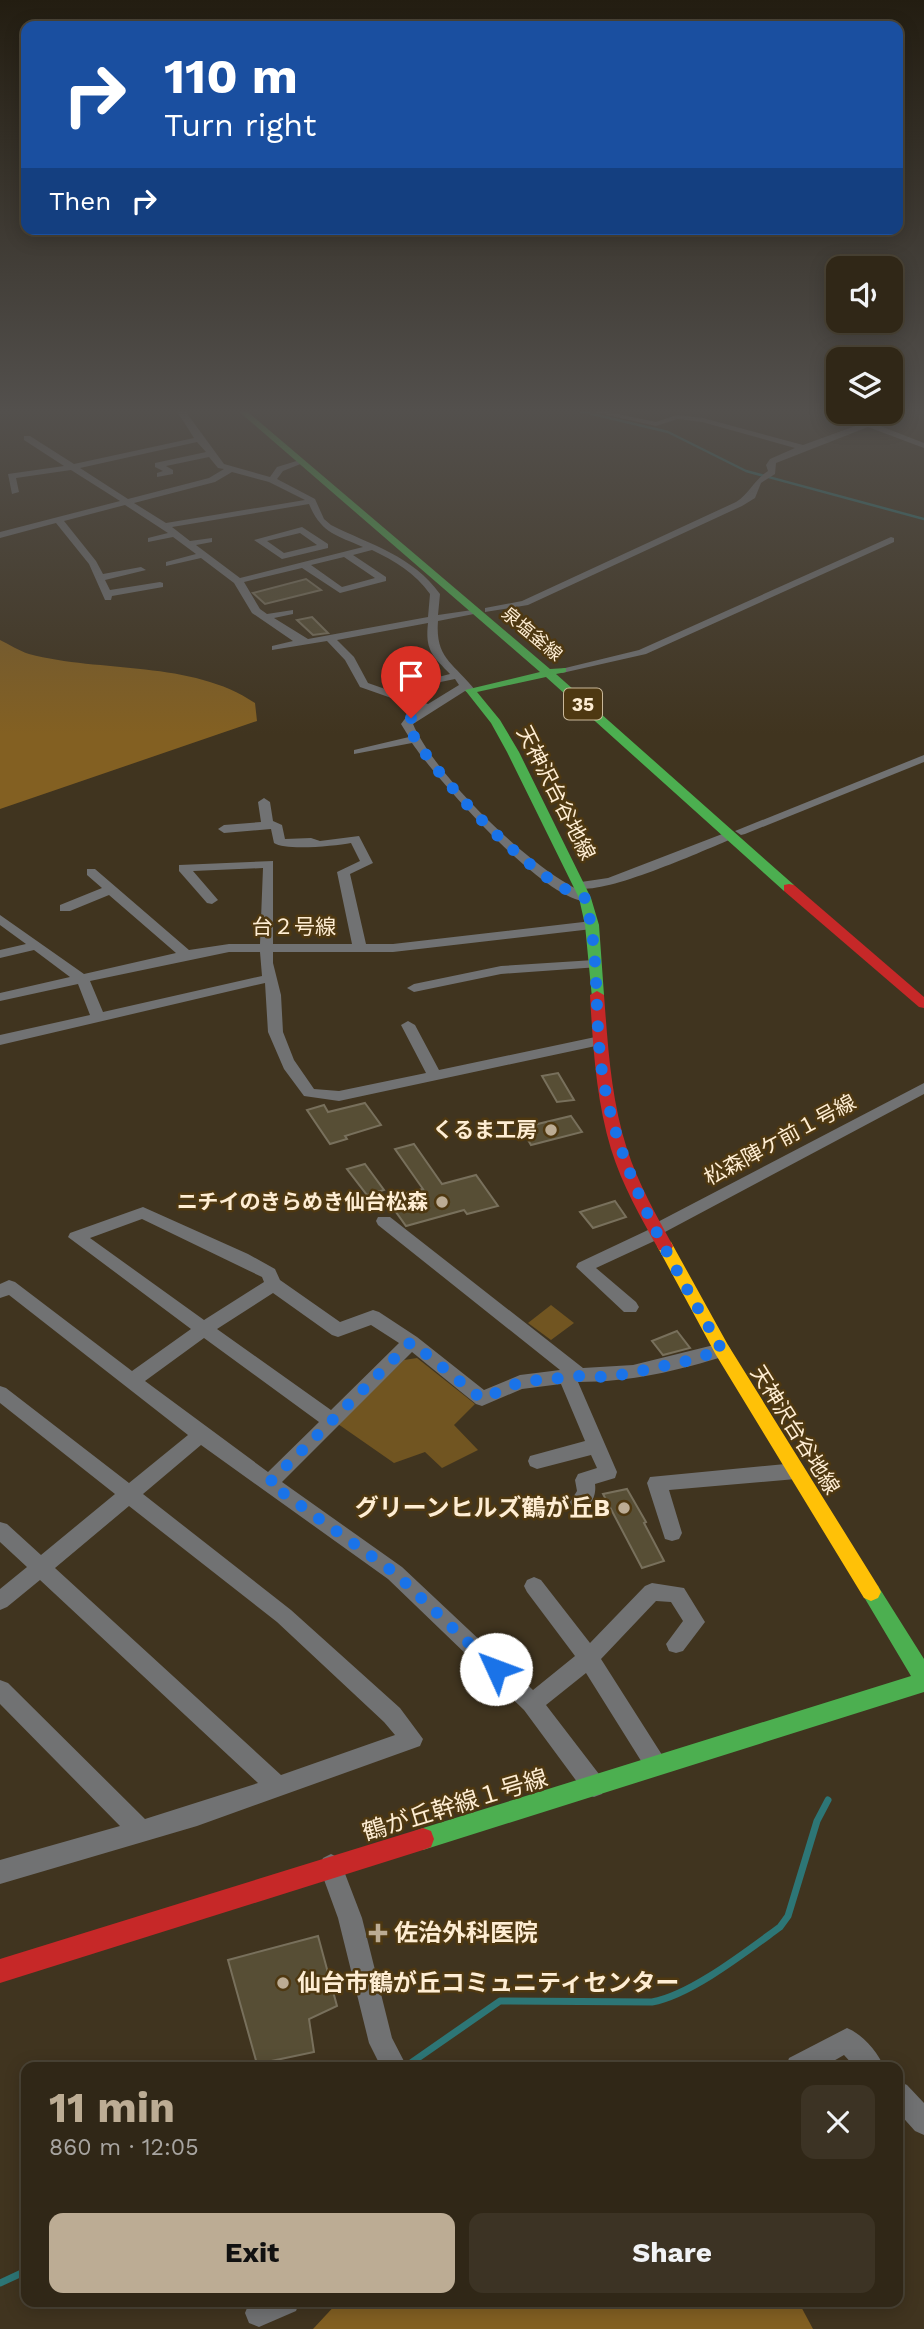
<!DOCTYPE html>
<html lang="en">
<head>
<meta charset="utf-8">
<style>
  body { margin:0; font-family:"Work Sans","Noto Sans JP",sans-serif; background:#3c3324; color:#f1f3f6; height:100vh; display:flex; flex-direction:column; font-size:26px; white-space:nowrap }
  * { box-sizing:border-box; margin:0 }
  p { font-size:23px; color:#a8a5a1 }
  .icon { flex:none; width:38px; height:38px; fill:none; stroke:currentColor; stroke-width:2; stroke-linecap:round; stroke-linejoin:round }
  .map { position:relative; flex:1; overflow:hidden }
  .sheet { position:absolute; left:21px; top:2062px; width:882px; height:245px; display:flex; flex-direction:column; background:#302717; border-radius:14px; box-shadow:0 4px 18px #0003,0 0 0 2px #4b4436 }
  .sheet>* { flex:none }
  .banner { position:absolute; left:21px; top:21px; width:882px; height:214px; border-radius:14px; box-shadow:0 4px 18px #0003,0 0 0 2px #4b4436; background:#1a4fa0; color:#fff; overflow:hidden }
  .controls { position:absolute; left:826px; top:256px; display:grid; gap:14px }
  .controls a { display:grid; place-items:center; width:77px; height:77px; border-radius:14px; background:#302717; box-shadow:0 4px 18px #0003,0 0 0 2px #4b4436; font-size:35px }
  .pin { position:absolute; display:grid; place-items:center; width:60px; height:60px; color:#fff; margin:-72px -30px; border-radius:50% 50% 50% 0; rotate:-45deg; box-shadow:0 0 7px #0007 }
  .pin .icon { rotate:45deg }
  .me { position:absolute; width:77px; margin:-38px; rotate:313deg; stroke-linejoin:round; filter:drop-shadow(0 0 5px #0008) }
  .turn { display:flex; align-items:center; gap:24px; height:147px; padding:0 28px; font-size:32px }
  .turn .icon { width:91px; height:91px; stroke-width:2.5 }
  .turn b { display:block; font-size:49px; line-height:60px }
  .then { display:flex; align-items:center; height:66px; padding:0 28px; background:#0003; gap:14px; font-size:26px }
  .round { display:grid; place-items:center; flex:none; width:74px; height:74px; border-radius:14px; background:#3c3324 }
  .head { display:flex; align-items:center; justify-content:space-between; height:119px; padding:0 28px }
  h1 { font-size:42px; font-weight:700; line-height:52px; color:#bcac94 }
  .primary-button { display:flex; gap:14px; margin-top:auto; padding:14px 28px }
  .primary-button a { flex:1; height:80px; border-radius:14px; background:#bcac94; color:#111; font-size:28px; font-weight:700; line-height:80px; text-align:center }
  .primary-button a+a { background:#3c3324; color:#f1f3f6 }
  .map>svg:first-child { display:block }
  .green { fill:#715521 }
  .forest { fill:#836022 }
  .lines { fill:none; stroke-linecap:round; stroke-linejoin:round }
  .stream-far1 { stroke:#2d7676; stroke-width:2.5 }
  .stream { stroke:#2d7676; stroke-width:7 }
  .building { fill:#574e35; stroke:#78705c; stroke-width:2 }
  .street { fill:#717273; fill-rule:evenodd }
  .fast { fill:#4caf50; fill-rule:evenodd }
  .slow { fill:#ffc107; fill-rule:evenodd }
  .jam { fill:#c62828; fill-rule:evenodd }
  .route { stroke:#1a73e8; stroke-width:12; stroke-dasharray:0 21.6 }
  .poi-dot { fill:#bcac94; stroke:#4e3811; stroke-width:2.5 }
  .labels { text-anchor:middle; stroke-width:5; stroke-linejoin:round; paint-order:stroke }
  .far-street-label { font-size:18px; fill:#feedd3; stroke:#4e3811 }
  .shield { fill:#4e3811; stroke:#c9b799; stroke-width:2 }
  .shield-label { font-size:19px; font-weight:bold; fill:#feedd3 }
  .street-label { font-size:21px; fill:#feedd3; stroke:#4e3811 }
  .poi-label { font-size:21px; font-weight:bold; fill:#feedd3; stroke:#4e3811; text-anchor:end }
  .near-poi-label { font-size:24px; font-weight:bold; fill:#feedd3; stroke:#4e3811; text-anchor:start }
  .near-street-label { font-size:24px; fill:#feedd3; stroke:#4e3811 }
</style>
</head>
<body>
<div class="map">
<svg width="924" height="2329" viewBox="0 0 924 2329">
  <rect width="100%" height="100%" fill="#40341f"/>
  <g class="green">
    <path d="M 551,1305 L 574,1323 L 551,1340 L 528,1323 Z"/>
    <path d="M 417,1358 L 475,1404 L 454,1425 L 478,1450 L 442,1468 L 425,1452 L 394,1463 L 338,1424 L 404,1360 Z"/>
  </g>
  <g class="forest">
    <path d="M 0,640 C 9,644 19,651 29,654 C 101,673 192,660 255,703 L 257,721 L 0,809 Z"/>
    <path d="M 339,2301 L 798,2301 L 813,2329 L 313,2329 Z"/>
  </g>
  <g class="lines">
    <path class="stream-far1" d="M 567,408 L 668,432 L 746,471 L 924,519"/>
    <g class="stream">
      <path d="M 405,2067 L 500,2001 L 652,2002 C 691,1995 747,1951 780,1927 L 788,1916 L 817,1821 L 828,1800"/>
      <path d="M 0,2283 L 26,2271"/>
    </g>
  </g>
  <g class="building">
    <path d="M 306,579 L 321,590 L 265,604 L 253,593 Z"/>
    <path d="M 312,617 L 328,633 L 313,635 L 297,620 Z"/>
    <path d="M 558,1073 L 574,1100 L 557,1102 L 542,1076 Z"/>
    <path d="M 365,1103 L 381,1125 L 345,1136 L 347,1139 L 330,1144 L 307,1110 L 324,1105 L 328,1112 Z"/>
    <path d="M 571,1116 L 582,1132 L 531,1145 L 521,1128 Z"/>
    <path d="M 414,1144 L 442,1184 L 476,1175 L 498,1206 L 467,1214 L 464,1210 L 406,1226 L 386,1198 L 423,1189 L 395,1149 Z"/>
    <path d="M 365,1164 L 384,1190 L 367,1195 L 347,1169 Z"/>
    <path d="M 615,1201 L 626,1217 L 593,1228 L 580,1212 Z"/>
    <path d="M 677,1331 L 690,1348 L 663,1355 L 652,1341 Z"/>
    <path d="M 627,1489 L 646,1522 L 644,1523 L 664,1561 L 642,1568 L 603,1494 Z"/>
    <path d="M 318,1936 L 337,2006 L 309,2019 L 314,2052 L 257,2064 L 228,1960 Z"/>
  </g>
  <g class="lines">
    <g class="street">
      <path d="M 175,408 L 183,408 L 224,464 L 270,477 L 277,467 L 303,459 L 303,463 L 283,471 L 277,479 L 315,499 L 324,519 L 331,525 C 371,545 413,556 440,594 L 438,615 L 479,609 L 479,613 L 438,621 C 435,659 454,663 475,690 L 470,693 L 465,691 L 413,724 C 435,776 536,875 590,895 L 590,901 C 549,908 435,777 412,743 L 354,754 L 354,750 L 409,737 L 401,724 L 407,716 L 420,708 L 360,687 L 345,660 L 327,641 L 272,650 L 272,646 L 293,641 L 252,613 L 234,583 L 201,558 L 166,566 L 166,562 L 196,554 L 173,537 L 148,542 L 148,538 L 168,533 L 125,505 L 64,521 L 96,561 L 103,574 L 141,567 L 146,570 L 105,580 L 110,590 L 160,582 L 163,583 L 163,587 L 112,596 L 111,600 L 105,600 L 89,564 L 56,523 L 0,538 L 0,532 L 120,501 L 71,470 L 16,478 L 19,492 L 12,494 L 8,474 L 64,466 L 24,440 L 24,436 L 30,436 L 74,464 L 194,438 ZM 197,442 L 206,452 L 155,463 L 155,467 L 163,471 L 157,473 L 157,477 L 173,474 L 173,470 L 166,466 L 209,457 L 218,468 L 224,469 L 209,478 L 128,499 L 80,468 ZM 232,472 L 269,482 L 305,500 L 166,523 L 134,503 L 215,482 ZM 309,504 C 321,533 336,535 363,547 L 240,578 L 196,545 L 212,542 L 212,538 L 190,541 L 172,527 ZM 372,550 C 395,561 415,573 430,594 L 428,617 L 308,639 L 274,618 L 293,614 L 293,610 L 267,614 L 260,609 L 244,582 L 302,568 L 340,593 L 386,581 L 386,577 L 353,555 ZM 344,557 L 375,578 L 342,587 L 311,565 ZM 428,623 C 425,650 432,655 450,674 L 411,684 L 416,687 L 455,679 L 459,685 L 428,704 L 368,683 L 354,657 L 337,640 Z"/>
      <path d="M 576,408 L 589,408 L 656,422 L 677,415 L 703,418 L 803,445 L 905,408 L 915,408 L 875,424 L 924,443 L 924,448 L 868,427 L 776,463 L 775,474 L 761,483 L 755,498 L 742,506 L 528,605 L 485,612 L 485,608 L 522,601 L 736,502 C 750,493 753,481 768,471 L 766,465 L 770,459 L 795,448 L 702,422 L 678,419 L 656,426 Z"/>
      <path d="M 302,527 L 328,544 L 328,548 L 282,559 L 254,540 ZM 300,533 L 317,545 L 284,553 L 267,541 Z"/>
      <path d="M 891,537 L 894,538 L 894,542 L 646,654 L 562,673 L 557,670 L 639,650 Z"/>
      <path d="M 924,755 L 924,762 L 745,834 L 741,835 L 735,831 Z"/>
      <path d="M 264,798 L 270,802 L 273,821 L 282,825 L 285,839 L 311,838 L 320,841 L 359,836 L 373,863 L 350,874 L 366,944 L 393,944 L 592,921 L 599,925 L 592,929 L 393,952 L 273,952 L 273,963 L 281,995 L 283,1032 L 294,1060 L 314,1089 L 339,1091 L 426,1073 L 401,1025 L 408,1021 L 415,1025 L 439,1070 L 600,1036 L 605,1038 L 607,1041 L 605,1044 L 339,1101 L 304,1096 L 284,1069 L 268,1032 L 265,983 L 0,1045 L 0,1035 L 90,1015 L 78,984 L 0,1001 L 0,993 L 70,977 L 34,950 L 0,958 L 0,950 L 26,944 L 0,925 L 0,915 L 84,974 L 176,953 L 109,895 L 70,911 L 60,911 L 60,905 L 102,888 L 87,875 L 87,869 L 95,869 L 189,950 L 229,944 L 260,944 L 263,868 L 193,871 L 218,900 L 212,904 L 207,903 L 179,871 L 179,865 L 273,861 L 273,944 L 352,944 L 337,872 L 360,861 L 351,843 C 335,846 285,851 274,843 L 271,829 L 224,833 L 218,829 L 224,825 L 261,822 L 258,802 ZM 229,952 L 260,952 L 262,976 L 103,1012 L 90,981 Z"/>
      <path d="M 730,831 L 736,835 L 734,838 C 709,848 593,901 575,886 L 581,882 L 608,878 Z"/>
      <path d="M 594,960 L 601,964 L 599,967 L 501,974 L 414,992 L 407,988 L 414,984 L 501,966 Z"/>
      <path d="M 924,1083 L 924,1094 L 665,1232 L 663,1237 L 596,1268 L 636,1302 L 639,1307 L 636,1312 L 624,1312 L 576,1267 L 578,1263 L 648,1230 L 650,1226 Z"/>
      <path d="M 143,1207 L 248,1254 L 275,1269 L 280,1280 L 340,1322 L 373,1310 L 379,1312 L 417,1337 L 484,1390 L 520,1375 L 560,1370 L 378,1225 L 376,1221 L 378,1217 L 390,1217 L 583,1368 L 633,1365 L 722,1343 L 728,1345 L 731,1350 L 728,1355 C 678,1371 630,1382 578,1382 L 617,1472 L 615,1478 L 595,1484 C 597,1498 588,1513 573,1508 L 570,1502 L 577,1491 L 575,1480 L 578,1474 L 597,1468 L 591,1455 L 537,1469 L 530,1466 L 528,1461 L 530,1456 L 585,1441 L 561,1384 L 522,1389 L 482,1406 L 476,1404 L 412,1352 L 282,1482 L 402,1567 L 533,1690 L 575,1656 L 527,1592 L 524,1586 L 527,1580 L 534,1577 L 541,1580 L 590,1643 L 645,1586 L 652,1583 L 684,1588 L 705,1622 L 683,1651 L 676,1653 L 669,1651 L 666,1644 L 683,1621 L 671,1602 L 656,1601 L 601,1659 L 664,1758 L 667,1765 L 664,1772 L 656,1775 L 648,1772 L 586,1673 L 546,1705 L 602,1778 L 605,1786 L 602,1794 L 594,1797 L 586,1794 L 524,1710 L 388,1579 L 201,1445 L 143,1494 L 291,1610 L 400,1708 L 423,1739 L 420,1746 L 197,1826 L 0,1884 L 0,1860 L 120,1826 L 0,1704 L 0,1680 L 8,1683 L 145,1819 L 258,1783 L 40,1580 L 7,1607 L 0,1610 L 0,1589 L 27,1567 L 0,1542 L 0,1522 L 7,1524 L 41,1555 L 115,1494 L 0,1403 L 0,1386 L 6,1388 L 129,1483 L 188,1435 L 9,1295 L 0,1298 L 0,1284 L 9,1280 L 15,1282 L 132,1371 L 191,1329 L 68,1237 L 70,1233 ZM 142,1219 L 262,1277 L 264,1282 L 204,1320 L 90,1238 ZM 273,1293 L 332,1335 L 338,1337 L 371,1325 L 399,1343 L 331,1410 L 217,1329 ZM 204,1338 L 319,1422 L 268,1472 L 145,1381 ZM 129,1506 L 277,1622 L 384,1722 L 395,1735 L 281,1775 L 55,1568 Z"/>
      <path d="M 796,1463 L 803,1466 L 805,1471 L 803,1476 L 796,1479 L 669,1490 L 682,1533 L 679,1539 L 672,1541 L 665,1539 L 647,1483 L 650,1477 Z"/>
      <path d="M 331,1854 L 339,1858 L 362,1918 L 392,2038 L 407,2067 L 381,2067 L 369,2043 L 338,1918 L 319,1866 L 323,1858 Z"/>
      <path d="M 847,2028 C 862,2034 878,2052 884,2067 L 855,2067 L 844,2055 L 823,2067 L 786,2067 L 789,2058 Z"/>
      <path d="M 898,2081 L 907,2085 L 924,2103 L 924,2135 L 915,2131 L 898,2112 Z"/>
      <path d="M 254,2301 L 300,2301 L 296,2311 L 259,2327 L 249,2323 L 245,2313 L 249,2303 Z"/>
    </g>
    <g class="fast">
      <path d="M 235,408 L 243,408 L 550,669 L 566,668 L 566,672 L 556,674 L 794,885 L 794,891 L 784,891 L 546,677 L 477,692 L 500,720 L 519,752 L 591,898 L 599,925 L 604,995 L 597,999 L 592,998 L 585,925 L 579,898 L 507,752 L 491,723 L 465,690 L 540,672 Z"/>
      <path d="M 871,1583 L 878,1586 L 924,1659 L 924,1692 L 423,1850 L 415,1847 L 412,1839 L 415,1831 L 423,1828 L 911,1676 L 861,1592 L 864,1586 Z"/>
    </g>
    <path class="slow" d="M 665,1240 L 671,1242 L 728,1345 L 878,1586 L 881,1592 L 878,1598 L 871,1601 L 864,1598 L 716,1355 L 657,1246 L 659,1242 Z"/>
    <g class="jam">
      <path d="M 789,884 L 794,885 L 924,997 L 924,1008 L 919,1007 L 784,891 L 784,885 Z"/>
      <path d="M 597,991 L 604,995 C 608,1047 611,1099 627,1149 C 638,1183 656,1215 673,1246 L 671,1250 L 659,1250 C 641,1218 622,1185 611,1149 C 596,1099 593,1047 590,995 Z"/>
      <path d="M 423,1828 L 431,1831 L 434,1839 L 431,1847 L 423,1850 L 0,1983 L 0,1959 Z"/>
    </g>
  </g>
  <linearGradient id="sky" x2="0" y2="1"><stop stop-color="#231d11"/><stop offset="0.56" stop-color="#53504d"/><stop offset="1" stop-color="#53504d" stop-opacity="0"/></linearGradient>
  <rect width="924" height="734" fill="url(#sky)"/>
  <g class="lines">
    <path class="route" d="M 411,718 L 407,724 C 432,775 532,881 585,898 C 601,956 593,1018 603,1078 C 620,1178 672,1263 722,1350 L 683,1362 L 610,1377 L 579,1376 L 520,1382 L 482,1399 L 411,1342 L 269,1483 L 395,1573 L 496,1669"/>
  </g>
  <g class="poi-dot">
    <circle cx="551" cy="1130" r="7"/>
    <circle cx="442" cy="1202" r="7"/>
    <circle cx="624" cy="1508" r="7"/>
    <path d="M374.5 1922.5h7v7h7v7h-7v7h-7v-7h-7v-7h7z"/>
    <circle cx="283" cy="1983" r="7"/>
  </g>
  <g class="labels">
    <g class="far-street-label">
      <text transform="translate(532 634) rotate(40)" y="6">泉塩釜線</text>
    </g>
    <rect class="shield" x="564" y="688.5" width="38" height="31" rx="5"/>
    <g class="shield-label">
      <text x="583" y="711">35</text>
    </g>
    <g class="street-label">
      <text transform="translate(556 793) rotate(63)" y="7">天神沢台谷地線</text>
      <text x="294" y="934">台２号線</text>
      <text transform="translate(780 1140) rotate(-28)" y="7">松森陣ケ前１号線</text>
      <text transform="translate(795 1430) rotate(58)" y="7">天神沢台谷地線</text>
    </g>
    <g class="poi-label">
      <text x="537" y="1137">くるま工房</text>
      <text x="428" y="1209">ニチイのきらめき仙台松森</text>
    </g>
    <g class="near-poi-label">
      <text x="610" y="1516" text-anchor="end">グリーンヒルズ鶴が丘B</text>
      <text x="394" y="1941">佐治外科医院</text>
      <text x="297" y="1991">仙台市鶴が丘コミュニティセンター</text>
    </g>
    <g class="near-street-label">
      <text transform="translate(455 1805) rotate(-17)" y="8">鶴が丘幹線１号線</text>
    </g>
  </g>
</svg>
<div class="controls">
<a><svg class="icon" aria-label="sound" viewBox="0 0 24 24"><path d="M4 9h4l5-4v14l-5-4H4zM17 9q2 3 0 6"/></svg></a>
<a><svg class="icon" aria-label="layers" viewBox="0 0 24 24"><path d="M12 4l9 5-9 5-9-5zM3 14l9 5 9-5"/></svg></a>
</div>
<div class="pin" style="left:411px;top:718px;background:#d93025"><svg class="icon" aria-label="arrive" viewBox="0 0 24 24"><path d="M6 21V4h12l-3 4 3 4H6"/></svg></div>
<svg class="me" style="left:496px;top:1669px" viewBox="-20 -20 40 40"><circle r="19" fill="#fff"/><path d="M0-13L10 11 0 6-10 11z" fill="#1a73e8"/></svg>
<div class="banner">
<div class="turn"><svg class="icon" aria-label="right" viewBox="0 0 24 24"><path d="M7 20v-9h11M14 6l5 5-5 5"/></svg><div><b>110 m</b>Turn right</div></div>
<div class="then">Then<svg class="icon" aria-label="right" viewBox="0 0 24 24"><path d="M7 20v-9h11M14 6l5 5-5 5"/></svg></div>
</div>
<section class="sheet">
<div class="head"><div><h1>11 min</h1><p>860 m · 12:05</p></div><a class="round"><svg class="icon" aria-label="close" viewBox="0 0 24 24"><path d="M6 6l12 12M18 6L6 18"/></svg></a></div>
<div class="primary-button"><a>Exit</a><a>Share</a></div>
</section>
</div>
</body>
</html>
